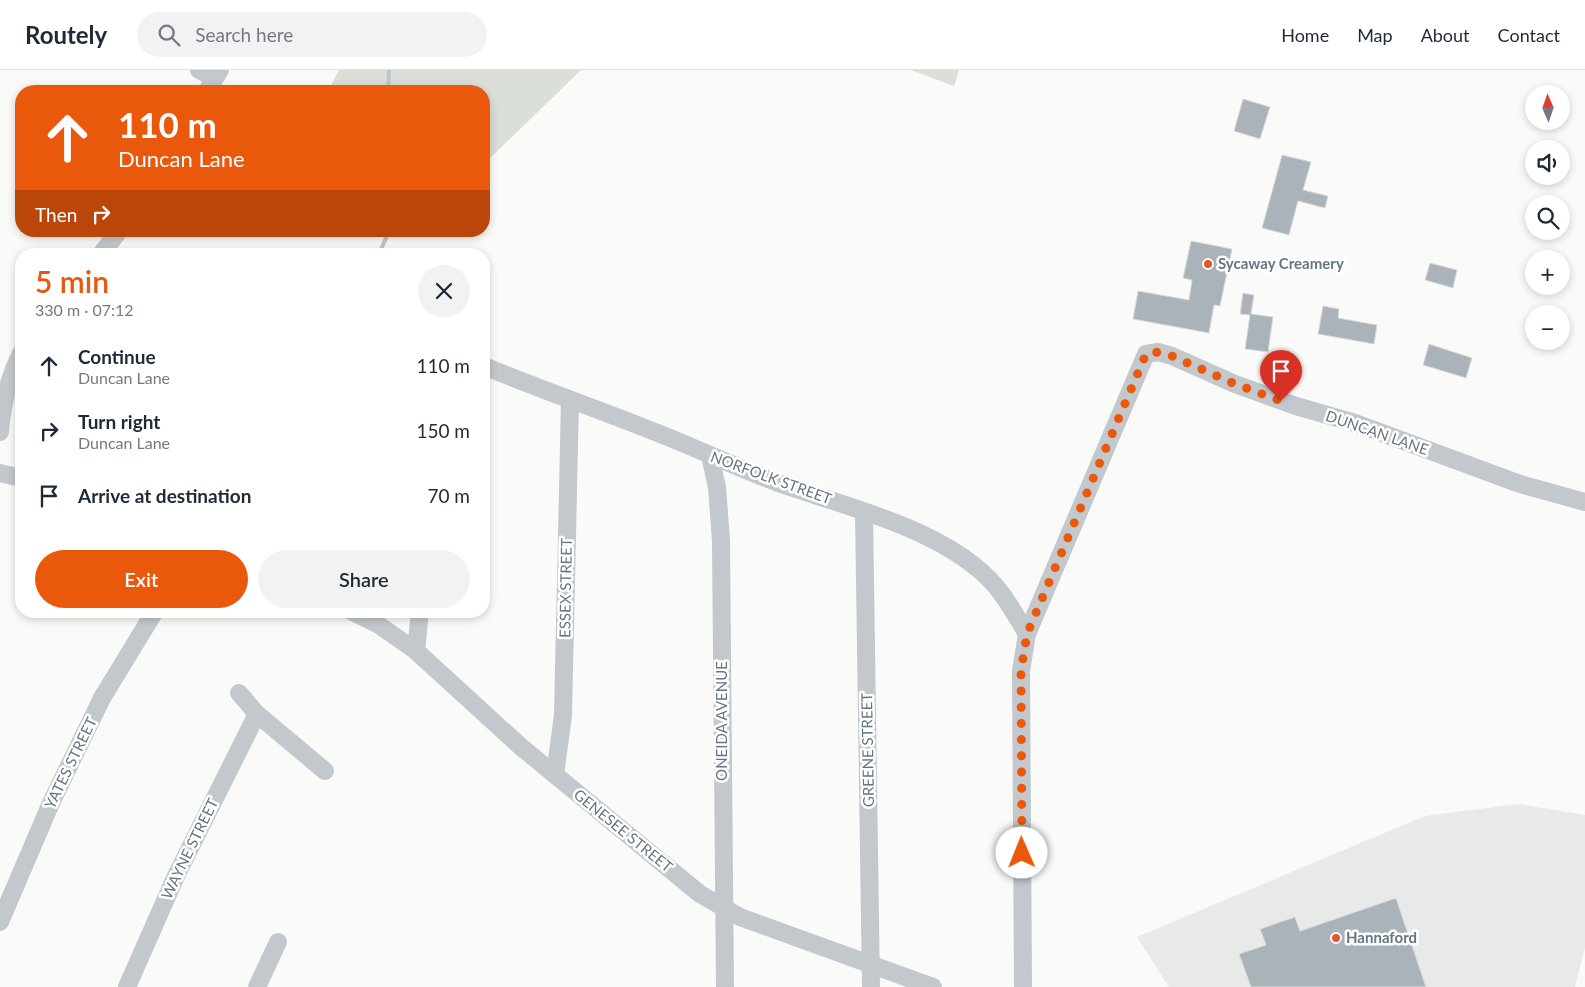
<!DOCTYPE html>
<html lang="en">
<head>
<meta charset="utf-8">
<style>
  body { margin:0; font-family:Lato,sans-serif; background:#f2f2f3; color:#1f2937; height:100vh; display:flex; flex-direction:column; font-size:19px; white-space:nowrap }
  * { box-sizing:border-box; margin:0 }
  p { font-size:16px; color:#747a83 }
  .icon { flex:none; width:28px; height:28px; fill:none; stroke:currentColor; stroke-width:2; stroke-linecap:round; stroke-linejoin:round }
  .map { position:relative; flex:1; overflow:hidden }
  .sheet { position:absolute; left:15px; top:178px; width:475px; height:370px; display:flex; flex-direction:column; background:#fff; border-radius:20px; box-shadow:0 2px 8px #0003 }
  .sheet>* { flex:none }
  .banner { position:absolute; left:15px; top:15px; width:475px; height:152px; border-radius:20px; box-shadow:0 2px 8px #0003; background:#ea580c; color:#fff; overflow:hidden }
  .needle { width:32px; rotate:358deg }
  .tools { position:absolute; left:1525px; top:15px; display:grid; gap:10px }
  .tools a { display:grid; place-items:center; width:45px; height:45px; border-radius:50%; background:#fff; box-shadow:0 2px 8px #0003; font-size:25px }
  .pin { position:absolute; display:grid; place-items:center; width:42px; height:42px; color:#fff; margin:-51px -21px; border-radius:50% 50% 50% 0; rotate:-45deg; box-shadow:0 0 5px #0007 }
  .pin .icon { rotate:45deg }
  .me { position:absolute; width:55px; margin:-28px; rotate:359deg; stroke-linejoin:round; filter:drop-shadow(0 0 4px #0008) }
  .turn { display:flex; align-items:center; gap:18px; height:105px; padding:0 20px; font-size:22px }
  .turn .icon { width:65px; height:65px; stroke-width:2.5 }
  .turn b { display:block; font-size:35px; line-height:42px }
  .then { display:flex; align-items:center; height:48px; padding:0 20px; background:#0003; gap:10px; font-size:19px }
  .round { display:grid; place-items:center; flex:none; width:52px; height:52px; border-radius:26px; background:#f2f2f3 }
  .head { display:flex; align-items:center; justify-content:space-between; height:85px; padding:0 20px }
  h1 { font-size:30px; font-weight:600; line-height:38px; color:#ea580c }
  .button { display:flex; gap:10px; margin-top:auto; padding:10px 20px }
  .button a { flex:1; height:58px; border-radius:30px; background:#ea580c; color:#fff; font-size:20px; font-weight:600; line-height:58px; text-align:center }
  .button a+a { background:#f2f2f3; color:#1f2937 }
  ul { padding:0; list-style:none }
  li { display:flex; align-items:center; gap:15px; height:65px; padding:0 20px }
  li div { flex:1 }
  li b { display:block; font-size:19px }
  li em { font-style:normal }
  header { display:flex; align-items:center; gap:30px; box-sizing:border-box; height:70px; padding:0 25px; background:#fff; border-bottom:1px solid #e0e1e3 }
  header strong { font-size:24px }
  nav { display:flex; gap:28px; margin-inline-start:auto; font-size:18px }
  .search { width:350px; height:45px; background:#f2f2f3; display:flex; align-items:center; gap:12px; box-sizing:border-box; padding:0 18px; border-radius:28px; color:#747a83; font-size:19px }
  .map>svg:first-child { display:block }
  .built { fill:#e8e9e9 }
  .green { fill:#dadfd7 }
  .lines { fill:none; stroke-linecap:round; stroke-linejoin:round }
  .stream { stroke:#bbc7cb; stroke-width:4 }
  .building { fill:#aab3b9; stroke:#dcdcda }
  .minor { stroke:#c3c8cc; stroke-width:18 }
  .route { stroke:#ea580c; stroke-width:9; stroke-dasharray:0 16.2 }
  .poi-dot { fill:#e4572e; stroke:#fff; stroke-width:2 }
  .labels { text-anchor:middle; stroke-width:5; stroke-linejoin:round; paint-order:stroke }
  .poi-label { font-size:15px; font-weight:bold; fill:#657683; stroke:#fff; text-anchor:start }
  .street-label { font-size:15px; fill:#657683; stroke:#fff }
</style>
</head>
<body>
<header>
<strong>Routely</strong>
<div class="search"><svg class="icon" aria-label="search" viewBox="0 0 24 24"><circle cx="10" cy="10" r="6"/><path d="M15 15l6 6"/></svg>Search here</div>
<nav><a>Home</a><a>Map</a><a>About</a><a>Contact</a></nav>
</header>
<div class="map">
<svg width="1585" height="917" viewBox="0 0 1585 917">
  <rect width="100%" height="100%" fill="#fafaf8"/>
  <path class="built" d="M 1518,734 L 1585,745 L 1585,878 L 1575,917 L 1169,917 L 1137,867 L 1425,746 Z"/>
  <g class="green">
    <path d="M 339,0 L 581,0 L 484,94 L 484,21 L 328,21 Z"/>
    <path d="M 911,0 L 959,0 L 954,16 Z"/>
  </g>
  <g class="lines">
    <g class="stream">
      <path d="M 388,21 L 389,0"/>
      <path d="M 379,184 L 389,161"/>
    </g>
  </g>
  <g class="building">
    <path d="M 1243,29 L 1270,37 L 1260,69 L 1234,61 Z"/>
    <path d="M 1282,85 L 1311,92 L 1303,120 L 1328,126 L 1325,138 L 1298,131 L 1289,165 L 1262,158 Z"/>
    <path d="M 1191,171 L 1232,179 L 1220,236 L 1214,235 L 1209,263 L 1133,249 L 1138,221 L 1189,230 L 1192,210 L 1183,208 Z"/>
    <path d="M 1430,193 L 1457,200 L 1453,218 L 1425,210 Z"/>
    <path d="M 1243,223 L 1254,225 L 1251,244 L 1273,247 L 1268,282 L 1245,279 L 1250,245 L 1240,244 Z"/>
    <path d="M 1323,236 L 1339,239 L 1338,248 L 1377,255 L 1374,274 L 1318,264 Z"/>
    <path d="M 1429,274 L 1472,288 L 1466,308 L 1423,295 Z"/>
    <path d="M 1396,828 L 1426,917 L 1251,917 L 1239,884 L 1266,875 L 1260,859 L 1295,847 L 1300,861 Z"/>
  </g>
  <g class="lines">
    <g class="minor">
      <path d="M 199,0 L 215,8"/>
      <path d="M 207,21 L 220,0"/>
      <path d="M 101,184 L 119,161"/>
      <path d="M 484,296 C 539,319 595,338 650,360 C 692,376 733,396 776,412 C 840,435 924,454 977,498 C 1000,516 1012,539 1027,564"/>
      <path d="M 0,362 C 2,335 9,307 21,283"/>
      <path d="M 710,386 L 717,417 L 721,471 L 725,917"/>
      <path d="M 0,403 L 21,408"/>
      <path d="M 864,442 L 871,917"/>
      <path d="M 351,541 L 379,555 L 416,581 L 520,676 L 700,824 L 740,847 L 933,917"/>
      <path d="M 416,581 L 420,541"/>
      <path d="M 239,623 L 257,644 L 325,701"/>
      <path d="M 555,705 L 563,645 L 570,330"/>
      <path d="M 0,852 L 51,733 L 102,628 L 155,541"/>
      <path d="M 127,917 L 176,806 L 257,644"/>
      <path d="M 257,917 L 278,872"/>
      <path d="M 1023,917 L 1021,601 L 1027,564 L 1146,284 L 1158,282 L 1172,286 L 1235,314 L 1296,336 L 1355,353 L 1520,414 L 1585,432"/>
    </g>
  </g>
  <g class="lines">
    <path class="route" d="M 1022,783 L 1021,601 L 1027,564 L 1146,284 L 1158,282 L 1172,286 L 1235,314 L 1281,331"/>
  </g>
  <g class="poi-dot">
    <circle cx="1208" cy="194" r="5"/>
    <circle cx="1336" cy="868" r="5"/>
  </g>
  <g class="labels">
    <g class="poi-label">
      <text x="1218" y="199">Sycaway Creamery</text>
      <text x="1346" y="873">Hannaford</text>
    </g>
    <g class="street-label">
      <text transform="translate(1377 363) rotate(19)" y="5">DUNCAN LANE</text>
      <text transform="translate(771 408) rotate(20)" y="5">NORFOLK STREET</text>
      <text transform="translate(566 518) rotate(-89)" y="5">ESSEX STREET</text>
      <text transform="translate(722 651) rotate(-90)" y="5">ONEIDA AVENUE</text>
      <text transform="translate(868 680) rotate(-91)" y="5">GREENE STREET</text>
      <text transform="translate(71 693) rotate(-64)" y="5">YATES STREET</text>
      <text transform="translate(623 761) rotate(39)" y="5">GENESEE STREET</text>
      <text transform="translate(190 779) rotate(-64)" y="5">WAYNE STREET</text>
    </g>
  </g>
</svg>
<div class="tools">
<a><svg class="needle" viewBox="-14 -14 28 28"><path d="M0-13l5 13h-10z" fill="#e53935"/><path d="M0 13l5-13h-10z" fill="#747a83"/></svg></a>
<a><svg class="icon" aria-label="sound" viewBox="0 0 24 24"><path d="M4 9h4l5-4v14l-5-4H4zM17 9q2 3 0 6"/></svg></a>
<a><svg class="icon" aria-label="search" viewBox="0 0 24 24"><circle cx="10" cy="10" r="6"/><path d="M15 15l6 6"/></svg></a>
<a>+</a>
<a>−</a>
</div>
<div class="pin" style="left:1281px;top:331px;background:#d93025"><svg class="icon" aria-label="arrive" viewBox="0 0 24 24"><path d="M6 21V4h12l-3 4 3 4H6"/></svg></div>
<svg class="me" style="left:1022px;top:783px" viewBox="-20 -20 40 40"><circle r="19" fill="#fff"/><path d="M0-13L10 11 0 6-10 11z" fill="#ea580c"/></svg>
<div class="banner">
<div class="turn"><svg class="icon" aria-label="ahead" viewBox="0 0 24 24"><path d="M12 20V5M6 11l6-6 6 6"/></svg><div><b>110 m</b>Duncan Lane</div></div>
<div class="then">Then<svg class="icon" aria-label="right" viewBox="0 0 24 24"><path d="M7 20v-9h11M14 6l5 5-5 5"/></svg></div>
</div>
<section class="sheet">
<div class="head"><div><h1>5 min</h1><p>330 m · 07:12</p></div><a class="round"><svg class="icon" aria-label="close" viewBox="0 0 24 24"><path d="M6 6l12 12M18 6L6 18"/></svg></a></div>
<ul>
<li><svg class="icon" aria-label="ahead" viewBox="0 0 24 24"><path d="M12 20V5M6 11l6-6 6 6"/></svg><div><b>Continue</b><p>Duncan Lane</p></div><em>110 m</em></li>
<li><svg class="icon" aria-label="right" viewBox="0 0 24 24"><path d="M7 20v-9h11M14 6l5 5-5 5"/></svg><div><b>Turn right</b><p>Duncan Lane</p></div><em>150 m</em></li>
<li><svg class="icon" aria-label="arrive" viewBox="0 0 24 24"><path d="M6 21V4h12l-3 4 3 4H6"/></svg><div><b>Arrive at destination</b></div><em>70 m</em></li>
</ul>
<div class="button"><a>Exit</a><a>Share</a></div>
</section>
</div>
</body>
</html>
